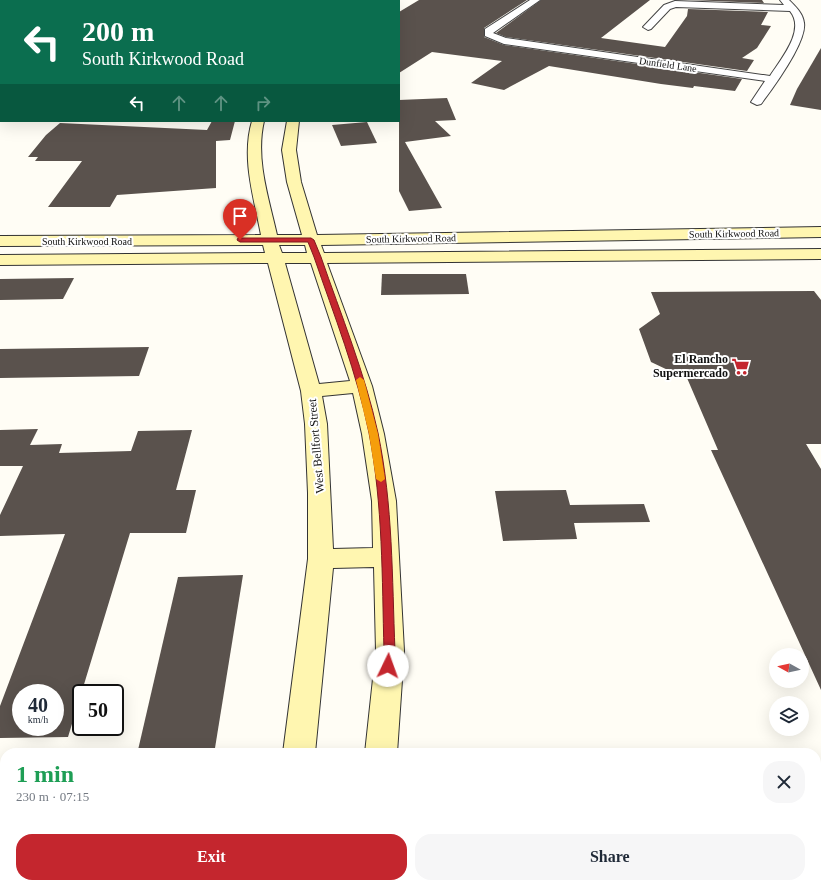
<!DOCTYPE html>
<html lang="en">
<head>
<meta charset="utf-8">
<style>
  body { margin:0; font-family:"Times New Roman",serif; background:#f6f6f7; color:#1f2937; height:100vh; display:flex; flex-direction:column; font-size:15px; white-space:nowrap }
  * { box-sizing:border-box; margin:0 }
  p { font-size:13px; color:#747a83 }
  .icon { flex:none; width:22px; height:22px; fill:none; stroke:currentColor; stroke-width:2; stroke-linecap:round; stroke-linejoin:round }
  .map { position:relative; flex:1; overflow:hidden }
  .side { position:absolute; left:0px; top:748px; width:821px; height:140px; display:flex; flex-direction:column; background:#fff; border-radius:16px 16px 0 0; box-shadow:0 4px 16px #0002 }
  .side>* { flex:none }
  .guide { position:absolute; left:0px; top:0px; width:400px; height:122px; box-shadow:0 4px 16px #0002; background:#0b6e4f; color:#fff; overflow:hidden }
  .needle { width:26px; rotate:278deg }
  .controls { position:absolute; left:769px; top:648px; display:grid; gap:8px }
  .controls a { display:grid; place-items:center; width:40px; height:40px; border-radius:50%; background:#fff; box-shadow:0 4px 16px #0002; font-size:20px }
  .speed { position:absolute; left:12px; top:684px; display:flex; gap:8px; font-size:20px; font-weight:700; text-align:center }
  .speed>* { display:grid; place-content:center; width:52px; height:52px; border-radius:50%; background:#fff; box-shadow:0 4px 16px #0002; line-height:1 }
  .speed small { font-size:10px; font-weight:400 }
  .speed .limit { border:2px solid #111; border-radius:6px; background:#fff; color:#111 }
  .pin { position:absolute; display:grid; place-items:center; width:34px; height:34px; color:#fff; margin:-41px -17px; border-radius:50% 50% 50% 0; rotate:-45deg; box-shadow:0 0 4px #0007 }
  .pin .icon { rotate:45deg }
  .me { position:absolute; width:44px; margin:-22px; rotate:3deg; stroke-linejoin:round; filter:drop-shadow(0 0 3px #0008) }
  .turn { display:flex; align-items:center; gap:14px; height:84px; padding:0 16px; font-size:18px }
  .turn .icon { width:52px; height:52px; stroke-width:2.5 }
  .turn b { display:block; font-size:28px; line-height:34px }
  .lanes { display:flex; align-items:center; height:38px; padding:0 16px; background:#0003; justify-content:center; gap:20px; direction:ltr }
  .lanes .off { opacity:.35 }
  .round { display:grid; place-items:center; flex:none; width:42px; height:42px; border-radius:16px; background:#f6f6f7 }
  .head { display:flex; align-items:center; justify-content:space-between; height:68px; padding:0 16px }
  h1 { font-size:24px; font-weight:800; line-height:30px; color:#1e9e55 }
  .primary-button { display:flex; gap:8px; margin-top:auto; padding:8px 16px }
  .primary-button a { flex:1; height:46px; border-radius:16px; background:#c4262e; color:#fff; font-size:16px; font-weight:800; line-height:46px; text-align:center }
  .primary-button a+a { background:#f6f6f7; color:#1f2937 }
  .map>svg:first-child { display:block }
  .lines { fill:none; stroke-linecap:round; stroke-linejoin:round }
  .river { fill:#b9e0f7; fill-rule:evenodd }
  .building { fill:#5a524d; fill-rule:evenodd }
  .minor-casing { stroke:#444; stroke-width:2 }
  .tertiary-casing { stroke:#444; stroke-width:2 }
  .secondary-casing { stroke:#333; stroke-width:2 }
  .minor { fill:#fff; fill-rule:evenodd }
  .tertiary { fill:#fff; fill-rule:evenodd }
  .secondary { fill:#fff6b0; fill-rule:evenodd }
  .route { fill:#c4262e; stroke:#7f191e }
  .slow { fill:#f59e0b }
  .labels { text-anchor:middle; stroke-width:4; stroke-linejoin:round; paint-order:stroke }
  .far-street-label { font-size:10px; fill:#111; stroke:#fff }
  .poi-label { font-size:12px; font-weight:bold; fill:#111; stroke:#fff; text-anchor:end }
  .street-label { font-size:12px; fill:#111; stroke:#fff }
</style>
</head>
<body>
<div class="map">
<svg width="821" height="888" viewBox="0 0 821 888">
  <rect width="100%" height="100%" fill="#fffdf5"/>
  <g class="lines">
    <g class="river">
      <path d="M 239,0 L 257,0 L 238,1 Z"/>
      <rect x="0" y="90" width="1" height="14"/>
    </g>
  </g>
  <g class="building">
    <path d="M 419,0 L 527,0 L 484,28 L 484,37 L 504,45 L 742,79 L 735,91 L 694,86 L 693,88 L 661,84 L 549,66 L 504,90 L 471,83 L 502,61 L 432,52 L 399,73 L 399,12 Z"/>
    <path d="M 541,0 L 650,0 L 601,38 L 665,47 L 687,16 L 688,9 L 768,12 L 761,25 L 771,26 L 757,48 L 742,58 L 754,60 L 747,71 L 506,37 L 496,33 Z"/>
    <path d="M 689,0 L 762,0 L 764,3 Z"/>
    <path d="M 821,48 L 821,110 L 790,105 L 797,89 Z"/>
    <path d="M 447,98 L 456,120 L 435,121 L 451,136 L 405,142 L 442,208 L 409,211 L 399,191 L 399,100 Z"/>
    <path d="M 212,121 L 235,121 L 230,140 L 216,141 L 216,188 L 117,195 L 110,207 L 48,207 L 82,161 L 35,161 L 38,157 L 28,157 L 46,135 L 60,123 L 207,130 Z"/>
    <path d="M 367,122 L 377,143 L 341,146 L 332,125 Z"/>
    <path d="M 382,274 L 466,274 L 469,294 L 381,295 Z"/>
    <path d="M 74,278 L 63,299 L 0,300 L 0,279 Z"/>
    <path d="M 814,291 L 821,300 L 821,444 L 806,444 L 821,469 L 821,690 L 711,450 L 718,450 L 684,371 L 670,371 L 651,362 L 639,329 L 660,314 L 651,292 Z"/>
    <path d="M 149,347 L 139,376 L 0,378 L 0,349 Z"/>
    <path d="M 38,429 L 30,445 L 62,444 L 59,453 L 131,451 L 138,431 L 192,430 L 176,490 L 196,490 L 186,533 L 130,533 L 68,737 L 0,738 L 0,706 L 65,534 L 0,536 L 0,515 L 23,466 L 0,466 L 0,430 ZM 21,693 L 55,693 L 55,727 L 21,727 Z"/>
    <path d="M 566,490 L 570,505 L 644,504 L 650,522 L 574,523 L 577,539 L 503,541 L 495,491 Z"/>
    <path d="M 243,575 L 215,748 L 138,750 L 178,577 Z"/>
  </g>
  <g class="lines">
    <defs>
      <path id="minor" d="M 530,0 L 540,0 L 493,33 L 506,38 L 770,76 C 781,59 806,30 790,11 L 676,7 L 670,9 L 651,29 L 648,30 L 643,27 L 664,5 L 675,1 L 784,5 L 780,0 L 789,0 C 795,6 803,13 804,23 C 807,42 773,88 761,104 L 757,105 L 751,102 L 765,81 L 504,44 L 485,36 L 485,29 Z"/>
      <path id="tertiary" d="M 0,32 L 1,32 L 0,39 Z"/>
      <g id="secondary">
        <path d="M 252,121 L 264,121 C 255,159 269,199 277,235 L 302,235 L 287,182 L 282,150 L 287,121 L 299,121 L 296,150 L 301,182 L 317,235 L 821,227 L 821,237 L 321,245 L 324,253 L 821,249 L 821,259 L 327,263 L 372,386 L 384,434 L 396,501 L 404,651 L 397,753 L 365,753 L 376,651 L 374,567 L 333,568 L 315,753 L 283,753 L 308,559 L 308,493 L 305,424 L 301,391 L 268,263 L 0,265 L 0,255 L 265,253 L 263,245 L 0,246 L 0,236 L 261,235 C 254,198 241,158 252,121 ZM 279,245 L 305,245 L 307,253 L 282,253 ZM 285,263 L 311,263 L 350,381 L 319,384 ZM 353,393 L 362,434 L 372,501 L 373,548 L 333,549 L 327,424 L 322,396 Z"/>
        <path d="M 254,883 L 288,883 L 287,888 L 251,888 Z"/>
        <path d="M 346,883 L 380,883 L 381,888 L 345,888 Z"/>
      </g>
    </defs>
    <use href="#minor" class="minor-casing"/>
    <use href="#tertiary" class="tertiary-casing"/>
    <use href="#secondary" class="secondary-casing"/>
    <use href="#minor" class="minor"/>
    <use href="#tertiary" class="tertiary"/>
    <use href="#secondary" class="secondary"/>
  </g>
  <path class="route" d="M 238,238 L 311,238 L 314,240 L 321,257 C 341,315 365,373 378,433 C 393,505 392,578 395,651 L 393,669 L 388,671 L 384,669 L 382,666 L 384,651 C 382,578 383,505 369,433 C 357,373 334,315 314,257 L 308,242 L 240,242 L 237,240 Z"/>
  <path class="slow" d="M 360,377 L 364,380 L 378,434 L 385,479 L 381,482 L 376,479 L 369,434 L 356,380 Z"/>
  <defs>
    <symbol id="supermarket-bare" viewBox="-9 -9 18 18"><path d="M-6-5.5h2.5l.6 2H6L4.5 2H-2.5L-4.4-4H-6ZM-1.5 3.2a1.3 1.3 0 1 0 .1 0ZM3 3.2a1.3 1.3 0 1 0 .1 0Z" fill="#c4262e" stroke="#fff" stroke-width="2.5" paint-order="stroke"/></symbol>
  </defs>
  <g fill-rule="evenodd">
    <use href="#supermarket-bare" x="728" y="354" width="25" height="25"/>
  </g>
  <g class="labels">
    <g class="far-street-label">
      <text transform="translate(668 64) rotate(8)" y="4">Dunfield Lane</text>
      <text transform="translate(734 233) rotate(-1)" y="4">South Kirkwood Road</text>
      <text transform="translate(411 238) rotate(-1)" y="4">South Kirkwood Road</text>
      <text x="87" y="245">South Kirkwood Road</text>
    </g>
    <g class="poi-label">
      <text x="728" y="363">El Rancho<tspan x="728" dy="14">Supermercado</tspan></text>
    </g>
    <g class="street-label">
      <text transform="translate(316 446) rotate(-95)" y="4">West Bellfort Street</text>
    </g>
  </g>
</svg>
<div class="controls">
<a><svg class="needle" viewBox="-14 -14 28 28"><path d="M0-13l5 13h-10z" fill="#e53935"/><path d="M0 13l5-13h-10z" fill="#747a83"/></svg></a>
<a><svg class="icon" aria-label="layers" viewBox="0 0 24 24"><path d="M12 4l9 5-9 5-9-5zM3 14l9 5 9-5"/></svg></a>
</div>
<div class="speed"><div>40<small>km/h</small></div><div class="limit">50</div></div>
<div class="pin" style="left:240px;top:240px;background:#d93025"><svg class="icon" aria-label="arrive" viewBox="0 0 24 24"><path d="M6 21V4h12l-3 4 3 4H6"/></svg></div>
<svg class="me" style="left:388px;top:666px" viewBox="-20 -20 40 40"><circle r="19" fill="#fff"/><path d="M0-13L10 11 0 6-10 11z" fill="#c4262e"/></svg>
<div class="guide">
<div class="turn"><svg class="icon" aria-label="left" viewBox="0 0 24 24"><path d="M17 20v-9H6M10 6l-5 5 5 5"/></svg><div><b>200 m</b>South Kirkwood Road</div></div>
<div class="lanes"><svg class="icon" aria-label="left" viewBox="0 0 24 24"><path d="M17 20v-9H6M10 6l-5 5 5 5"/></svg><svg class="icon off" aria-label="ahead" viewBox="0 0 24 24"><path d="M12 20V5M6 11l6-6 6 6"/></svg><svg class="icon off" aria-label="ahead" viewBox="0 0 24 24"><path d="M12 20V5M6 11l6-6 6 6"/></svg><svg class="icon off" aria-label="right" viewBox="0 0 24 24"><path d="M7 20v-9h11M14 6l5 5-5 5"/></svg></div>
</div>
<section class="side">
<div class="head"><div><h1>1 min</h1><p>230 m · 07:15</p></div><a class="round"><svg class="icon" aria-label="close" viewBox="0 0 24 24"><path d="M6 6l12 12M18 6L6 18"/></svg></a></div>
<div class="primary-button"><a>Exit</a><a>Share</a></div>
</section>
</div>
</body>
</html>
